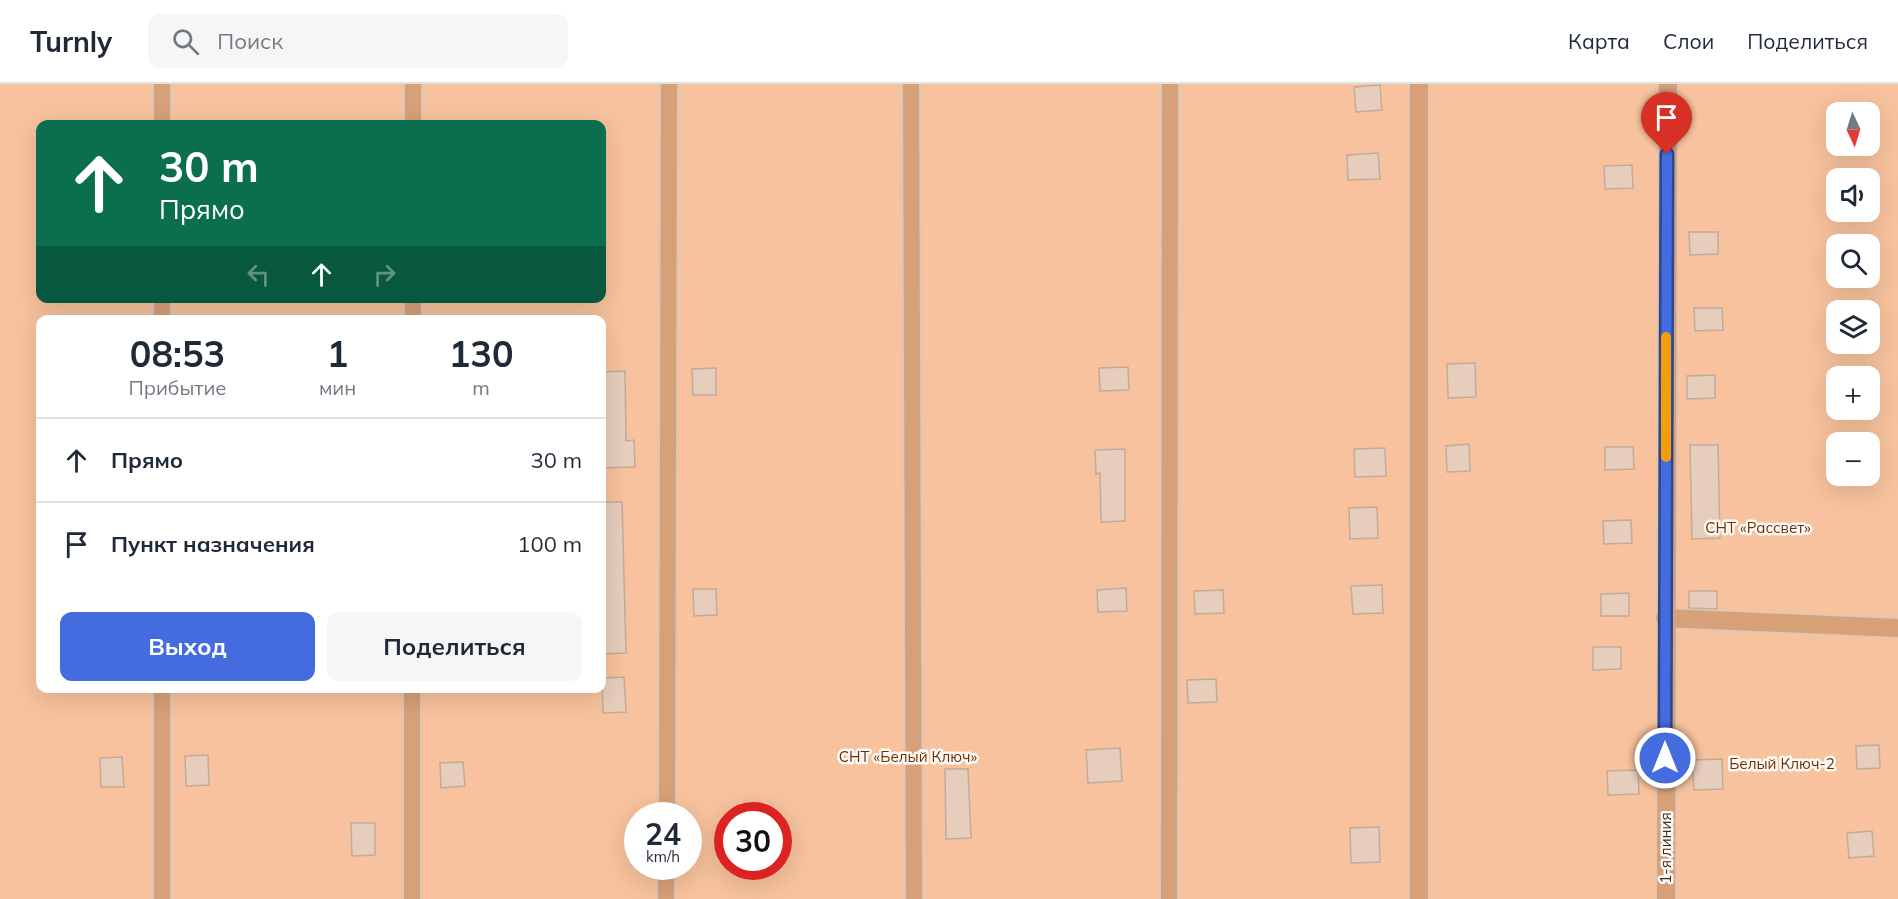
<!DOCTYPE html>
<html lang="ru">
<head>
<meta charset="utf-8">
<style>
  body { margin:0; font-family:Mulish,sans-serif; background:#f6f6f7; color:#1f2937; height:100vh; display:flex; flex-direction:column; font-size:22px; white-space:nowrap }
  * { box-sizing:border-box; margin:0 }
  p { font-size:20px; color:#747a83 }
  .icon { flex:none; width:33px; height:33px; fill:none; stroke:currentColor; stroke-width:2; stroke-linecap:round; stroke-linejoin:round }
  .map { position:relative; flex:1; overflow:hidden }
  .sheet { position:absolute; left:36px; top:231px; width:570px; height:378px; display:flex; flex-direction:column; background:#fff; border-radius:12px; box-shadow:0 6px 24px #0002 }
  .sheet>* { flex:none }
  .guide { position:absolute; left:36px; top:36px; width:570px; height:183px; border-radius:12px; box-shadow:0 6px 24px #0002; background:#0b6e4f; color:#fff; overflow:hidden }
  .needle { width:39px; rotate:176deg }
  .controls { position:absolute; left:1826px; top:18px; display:grid; gap:12px }
  .controls a { display:grid; place-items:center; width:54px; height:54px; border-radius:12px; background:#fff; box-shadow:0 6px 24px #0002; font-size:30px }
  .speed { position:absolute; left:624px; top:718px; display:flex; gap:12px; font-size:30px; font-weight:700; text-align:center }
  .speed>* { display:grid; place-content:center; width:78px; height:78px; border-radius:50%; background:#fff; box-shadow:0 6px 24px #0002; line-height:1 }
  .speed small { font-size:15px; font-weight:400 }
  .speed .limit { border:9px solid #d22; background:#fff; color:#111 }
  .pin { position:absolute; display:grid; place-items:center; width:51px; height:51px; color:#fff; margin:-62px -26px; border-radius:50% 50% 50% 0; rotate:-45deg; box-shadow:0 0 6px #0007 }
  .pin .icon { rotate:45deg }
  .me { position:absolute; width:66px; margin:-33px; rotate:0deg; stroke-linejoin:round; filter:drop-shadow(0 0 4px #0008) }
  .turn { display:flex; align-items:center; gap:21px; height:126px; padding:0 24px; font-size:27px }
  .turn .icon { width:78px; height:78px; stroke-width:2.5 }
  .turn b { display:block; font-size:42px; line-height:51px }
  .lanes { display:flex; align-items:center; height:57px; padding:0 24px; background:#0003; justify-content:center; gap:30px; direction:ltr }
  .lanes .off { opacity:.35 }
  .eta { display:flex; justify-content:space-evenly; align-items:center; height:102px; text-align:center }
  .eta b { font-size:36px; font-weight:700; line-height:42px }
  .cta { display:flex; gap:12px; margin-top:auto; padding:12px 24px }
  .cta a { flex:1; height:69px; border-radius:12px; background:#446cde; color:#fff; font-size:24px; font-weight:700; line-height:69px; text-align:center }
  .cta a+a { background:#f6f6f7; color:#1f2937 }
  ul { padding:0; list-style:none }
  li { display:flex; align-items:center; gap:18px; height:84px; padding:0 24px; border-top:2px solid #e0e1e3 }
  li div { flex:1 }
  li b { display:block; font-size:22px }
  li em { font-style:normal }
  header { display:flex; align-items:center; gap:36px; box-sizing:border-box; height:84px; padding:0 30px; background:#fff; border-bottom:2px solid #e0e1e3 }
  header strong { font-size:28px }
  nav { display:flex; gap:33px; margin-inline-start:auto; font-size:21px }
  .search { width:420px; height:54px; background:#f6f6f7; display:flex; align-items:center; gap:15px; box-sizing:border-box; padding:0 21px; border-radius:12px; color:#747a83; font-size:22px }
  .map>svg:first-child { display:block }
  .green { fill:#f7c29d; fill-rule:evenodd }
  .building { fill:#e6cdbc; stroke:#c3ab9a; stroke-width:1.5 }
  .lines { fill:none; stroke-linecap:round; stroke-linejoin:round }
  .service-casing { stroke:#d9c7bb; stroke-width:20 }
  .minor-casing { stroke:#d9c7bb; stroke-width:21 }
  .service { stroke:#d7a078; stroke-width:16 }
  .minor { stroke:#d7a078; stroke-width:18 }
  .route-casing { stroke:#2c4690; stroke-width:15 }
  .route { stroke:#446cde; stroke-width:10 }
  .slow { stroke:#f59e0b; stroke-width:10 }
  .labels { text-anchor:middle; stroke-width:5; stroke-linejoin:round; paint-order:stroke }
  .park-label { font-size:15px; fill:#693300; stroke:#fef9f6 }
  .street-label { font-size:15px; fill:#372d27; stroke:#fef9f6 }
</style>
</head>
<body>
<header>
<strong>Turnly</strong>
<div class="search"><svg class="icon" aria-label="search" viewBox="0 0 24 24"><circle cx="10" cy="10" r="6"/><path d="M15 15l6 6"/></svg>Поиск</div>
<nav><a>Карта</a><a>Слои</a><a>Поделиться</a></nav>
</header>
<div class="map">
<svg width="1898" height="815" viewBox="0 0 1898 815">
  <rect width="100%" height="100%" fill="#fde9db"/>
  <path class="green" d="M 0,0 L 1898,0 L 1898,815 L 0,815 ZM 1836,28 L 1869,28 L 1869,62 L 1836,62 ZM 40,40 L 602,40 L 602,214 L 40,214 ZM 1836,94 L 1869,94 L 1869,128 L 1836,128 ZM 1836,160 L 1869,160 L 1869,194 L 1836,194 ZM 1836,226 L 1869,226 L 1869,260 L 1836,260 ZM 40,236 L 602,236 L 602,604 L 40,604 ZM 1836,292 L 1869,292 L 1869,326 L 1836,326 ZM 1836,358 L 1869,358 L 1869,392 L 1836,392 ZM 638,732 L 688,732 L 688,783 L 638,783 ZM 728,732 L 778,732 L 778,783 L 728,783 Z"/>
  <g class="building">
    <path d="M 1380,1 L 1382,26 L 1356,28 L 1354,3 Z"/>
    <path d="M 1378,69 L 1380,95 L 1348,96 L 1347,71 Z"/>
    <path d="M 1632,81 L 1633,104 L 1605,105 L 1604,82 Z"/>
    <path d="M 1689,148 L 1718,148 L 1718,170 L 1690,171 Z"/>
    <path d="M 1694,224 L 1722,224 L 1723,246 L 1695,247 Z"/>
    <path d="M 1475,279 L 1476,313 L 1448,314 L 1447,280 Z"/>
    <path d="M 1128,283 L 1129,306 L 1100,307 L 1099,284 Z"/>
    <path d="M 716,284 L 716,311 L 693,311 L 692,285 Z"/>
    <path d="M 625,287 L 626,357 L 634,356 L 635,383 L 602,384 L 602,288 Z"/>
    <path d="M 1715,291 L 1715,314 L 1687,315 L 1687,292 Z"/>
    <path d="M 1469,360 L 1470,387 L 1447,388 L 1446,362 Z"/>
    <path d="M 1690,361 L 1718,361 L 1720,454 L 1692,455 Z"/>
    <path d="M 1605,363 L 1633,363 L 1634,385 L 1605,386 Z"/>
    <path d="M 1385,364 L 1386,392 L 1355,393 L 1354,365 Z"/>
    <path d="M 1125,365 L 1125,437 L 1101,438 L 1100,389 L 1096,390 L 1095,366 Z"/>
    <path d="M 602,418 L 622,418 L 626,569 L 604,570 Z"/>
    <path d="M 1377,423 L 1378,454 L 1350,455 L 1349,424 Z"/>
    <path d="M 1631,436 L 1632,459 L 1604,460 L 1603,437 Z"/>
    <path d="M 1382,501 L 1383,529 L 1353,530 L 1351,502 Z"/>
    <path d="M 1126,504 L 1127,527 L 1098,528 L 1097,506 Z"/>
    <path d="M 693,505 L 716,505 L 717,531 L 694,532 Z"/>
    <path d="M 1223,506 L 1224,529 L 1195,530 L 1194,507 Z"/>
    <path d="M 1689,507 L 1717,507 L 1717,525 L 1689,524 Z"/>
    <path d="M 1629,509 L 1629,532 L 1601,532 L 1601,510 Z"/>
    <path d="M 1593,563 L 1621,563 L 1621,585 L 1593,586 Z"/>
    <path d="M 624,593 L 626,628 L 603,629 L 602,594 Z"/>
    <path d="M 1216,595 L 1217,618 L 1188,619 L 1187,596 Z"/>
    <path d="M 1879,661 L 1880,684 L 1857,685 L 1856,662 Z"/>
    <path d="M 1120,664 L 1122,697 L 1088,699 L 1086,666 Z"/>
    <path d="M 208,671 L 209,701 L 186,702 L 185,672 Z"/>
    <path d="M 122,673 L 124,703 L 101,703 L 100,674 Z"/>
    <path d="M 1722,675 L 1723,705 L 1694,706 L 1692,676 Z"/>
    <path d="M 463,678 L 465,702 L 441,704 L 440,679 Z"/>
    <path d="M 945,685 L 968,685 L 971,754 L 946,755 Z"/>
    <path d="M 1638,686 L 1639,710 L 1608,711 L 1607,687 Z"/>
    <path d="M 351,739 L 375,739 L 375,771 L 352,772 Z"/>
    <path d="M 1379,743 L 1380,778 L 1351,779 L 1350,744 Z"/>
    <path d="M 1872,747 L 1874,772 L 1849,774 L 1847,749 Z"/>
  </g>
  <g class="lines">
    <defs>
      <g id="service">
        <path d="M 911,0 L 914,815"/>
        <path d="M 162,40 L 162,0"/>
        <path d="M 413,40 L 413,0"/>
        <path d="M 162,236 L 162,214"/>
        <path d="M 413,236 L 413,214"/>
        <path d="M 667,732 L 669,0"/>
        <path d="M 162,815 L 162,604"/>
        <path d="M 412,815 L 412,604"/>
        <path d="M 666,815 L 666,783"/>
        <path d="M 1169,815 L 1170,0"/>
      </g>
      <g id="minor">
        <path d="M 1665,534 L 1898,544"/>
        <path d="M 1419,815 L 1419,0"/>
        <path d="M 1666,815 L 1668,0"/>
      </g>
    </defs>
    <use href="#service" class="service-casing"/>
    <use href="#minor" class="minor-casing"/>
    <use href="#service" class="service"/>
    <use href="#minor" class="minor"/>
  </g>
  <g class="lines">
    <defs>
      <path id="route" d="M 1665,674 L 1667,70"/>
    </defs>
    <use href="#route" class="route-casing"/>
    <use href="#route" class="route"/>
    <path class="slow" d="M 1666,373 L 1666,253"/>
  </g>
  <g class="labels">
    <g class="park-label">
      <text x="1758" y="449">СНТ «Рассвет»</text>
      <text x="908" y="678">СНТ «Белый Ключ»</text>
      <text x="1782" y="685">Белый Ключ-2</text>
    </g>
    <g class="street-label">
      <text transform="translate(1666 764) rotate(-90)" y="5">1-я линия</text>
    </g>
  </g>
</svg>
<div class="controls">
<a><svg class="needle" viewBox="-14 -14 28 28"><path d="M0-13l5 13h-10z" fill="#e53935"/><path d="M0 13l5-13h-10z" fill="#747a83"/></svg></a>
<a><svg class="icon" aria-label="sound" viewBox="0 0 24 24"><path d="M4 9h4l5-4v14l-5-4H4zM17 9q2 3 0 6"/></svg></a>
<a><svg class="icon" aria-label="search" viewBox="0 0 24 24"><circle cx="10" cy="10" r="6"/><path d="M15 15l6 6"/></svg></a>
<a><svg class="icon" aria-label="layers" viewBox="0 0 24 24"><path d="M12 4l9 5-9 5-9-5zM3 14l9 5 9-5"/></svg></a>
<a>+</a>
<a>−</a>
</div>
<div class="speed"><div>24<small>km/h</small></div><div class="limit">30</div></div>
<div class="pin" style="left:1667px;top:70px;background:#d93025"><svg class="icon" aria-label="arrive" viewBox="0 0 24 24"><path d="M6 21V4h12l-3 4 3 4H6"/></svg></div>
<svg class="me" style="left:1665px;top:674px" viewBox="-20 -20 40 40"><circle r="17" fill="#446cde" stroke="#fff" stroke-width="3"/><path d="M0-11L8 9 0 5-8 9z" fill="#fff"/></svg>
<div class="guide">
<div class="turn"><svg class="icon" aria-label="ahead" viewBox="0 0 24 24"><path d="M12 20V5M6 11l6-6 6 6"/></svg><div><b>30 m</b>Прямо</div></div>
<div class="lanes"><svg class="icon off" aria-label="left" viewBox="0 0 24 24"><path d="M17 20v-9H6M10 6l-5 5 5 5"/></svg><svg class="icon" aria-label="ahead" viewBox="0 0 24 24"><path d="M12 20V5M6 11l6-6 6 6"/></svg><svg class="icon off" aria-label="right" viewBox="0 0 24 24"><path d="M7 20v-9h11M14 6l5 5-5 5"/></svg></div>
</div>
<section class="sheet">
<div class="eta">
<div><b>08:53</b><p>Прибытие</p></div>
<div><b>1</b><p>мин</p></div>
<div><b>130</b><p>m</p></div>
</div>
<ul>
<li><svg class="icon" aria-label="ahead" viewBox="0 0 24 24"><path d="M12 20V5M6 11l6-6 6 6"/></svg><div><b>Прямо</b></div><em>30 m</em></li>
<li><svg class="icon" aria-label="arrive" viewBox="0 0 24 24"><path d="M6 21V4h12l-3 4 3 4H6"/></svg><div><b>Пункт назначения</b></div><em>100 m</em></li>
</ul>
<div class="cta"><a>Выход</a><a>Поделиться</a></div>
</section>
</div>
</body>
</html>
